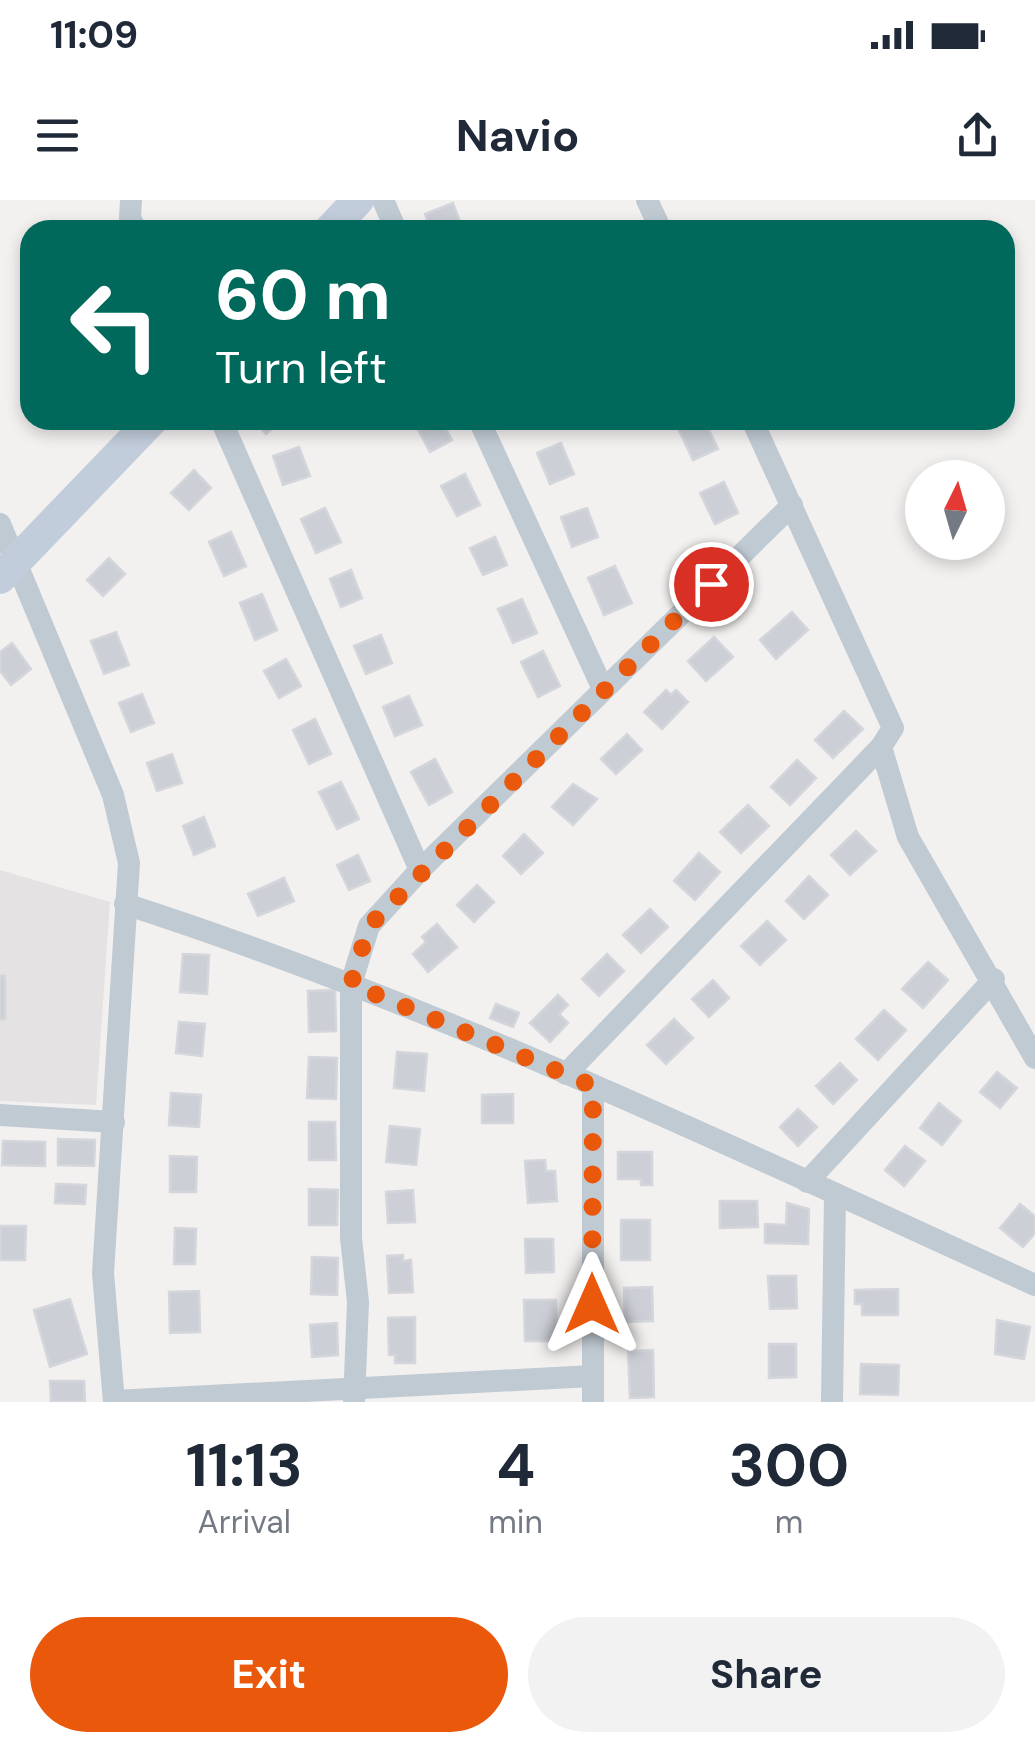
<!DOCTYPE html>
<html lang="en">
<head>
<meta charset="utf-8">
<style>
  body { margin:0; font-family:"DM Sans",sans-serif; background:#f2f2f3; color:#1f2937; height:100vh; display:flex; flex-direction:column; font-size:38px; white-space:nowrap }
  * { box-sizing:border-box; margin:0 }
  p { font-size:32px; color:#747a83 }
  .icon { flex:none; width:55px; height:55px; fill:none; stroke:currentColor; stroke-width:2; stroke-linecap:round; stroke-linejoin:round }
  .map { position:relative; height:1202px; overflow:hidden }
  .details { display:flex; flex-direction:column; background:#fff; flex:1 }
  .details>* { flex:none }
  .top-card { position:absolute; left:20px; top:20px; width:995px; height:210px; border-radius:30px; box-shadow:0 5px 15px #0003; background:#00695c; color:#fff; overflow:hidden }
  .needle { width:65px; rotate:5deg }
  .tools { position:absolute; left:905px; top:260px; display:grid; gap:20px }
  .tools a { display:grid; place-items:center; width:100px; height:100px; border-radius:50%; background:#fff; box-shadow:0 5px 15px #0003; font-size:50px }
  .pin { position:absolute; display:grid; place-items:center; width:85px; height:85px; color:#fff; margin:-42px; border:5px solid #fff; border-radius:50%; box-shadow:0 2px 10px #0007 }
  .me { position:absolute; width:110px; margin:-55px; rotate:0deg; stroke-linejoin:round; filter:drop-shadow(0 0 8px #0008) }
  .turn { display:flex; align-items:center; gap:35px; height:210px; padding:0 30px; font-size:45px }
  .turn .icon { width:130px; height:130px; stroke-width:2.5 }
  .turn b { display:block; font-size:70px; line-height:85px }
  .eta { display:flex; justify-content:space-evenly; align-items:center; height:170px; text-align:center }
  .eta b { font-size:60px; font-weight:700; line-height:70px }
  .action { display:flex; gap:20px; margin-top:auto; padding:20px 30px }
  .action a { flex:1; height:115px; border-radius:60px; background:#ea580c; color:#fff; font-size:40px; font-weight:700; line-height:115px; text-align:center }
  .action a+a { background:#f2f2f3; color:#1f2937 }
  .status { display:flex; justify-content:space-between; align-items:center; height:70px; padding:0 50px; background:#fff; direction:ltr }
  .status svg { height:28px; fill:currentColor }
  header { display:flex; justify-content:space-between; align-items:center; height:130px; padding:0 30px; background:#fff; font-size:45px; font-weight:700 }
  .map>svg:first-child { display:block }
  .education { fill:#e4e2e2 }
  .building { fill:#cccfd6; stroke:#d4d6dc; stroke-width:2.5 }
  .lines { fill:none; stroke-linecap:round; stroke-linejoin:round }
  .street { stroke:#c0cad3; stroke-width:22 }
  .secondary { stroke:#c2cddb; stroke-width:32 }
  .route { stroke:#ea580c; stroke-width:18; stroke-dasharray:0 32.4 }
</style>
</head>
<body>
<div class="status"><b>11:09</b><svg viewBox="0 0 49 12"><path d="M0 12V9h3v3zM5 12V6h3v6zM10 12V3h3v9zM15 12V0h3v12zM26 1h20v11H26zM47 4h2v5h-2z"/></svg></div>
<header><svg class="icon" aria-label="menu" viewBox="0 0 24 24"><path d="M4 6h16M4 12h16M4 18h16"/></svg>Navio<svg class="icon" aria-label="share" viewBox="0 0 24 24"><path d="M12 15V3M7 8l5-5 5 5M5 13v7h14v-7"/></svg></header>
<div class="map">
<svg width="1035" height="1202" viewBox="0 0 1035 1202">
  <rect width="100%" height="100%" fill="#f3f1f0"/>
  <path class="education" d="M 0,670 L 110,702 L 96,905 L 0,901 Z"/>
  <g class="building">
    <path d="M 453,3 L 463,30 L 431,30 L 425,14 Z"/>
    <path d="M 254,220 L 282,220 L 266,234 Z"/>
    <path d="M 418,220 L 441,220 L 452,240 L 430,252 L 414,222 Z"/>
    <path d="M 696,220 L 704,220 L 718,249 L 693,260 L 678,228 Z"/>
    <path d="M 561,243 L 574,274 L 550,284 L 537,253 Z"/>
    <path d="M 299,247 L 310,276 L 283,285 L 273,256 Z"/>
    <path d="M 194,270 L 211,288 L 189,310 L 171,293 Z"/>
    <path d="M 465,274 L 480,305 L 457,316 L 441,286 Z"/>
    <path d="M 724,282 L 738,313 L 715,324 L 700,293 Z"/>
    <path d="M 325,308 L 341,342 L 316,353 L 301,319 Z"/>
    <path d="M 587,308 L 598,337 L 572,347 L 561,317 Z"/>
    <path d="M 231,332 L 246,366 L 224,376 L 209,342 Z"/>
    <path d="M 495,337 L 507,365 L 483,375 L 470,348 Z"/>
    <path d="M 109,358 L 125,374 L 103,396 L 87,380 Z"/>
    <path d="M 615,366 L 632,403 L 604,415 L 588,378 Z"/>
    <path d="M 351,370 L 362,398 L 341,407 L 330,379 Z"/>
    <path d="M 262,394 L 277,430 L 255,440 L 240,403 Z"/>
    <path d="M 522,399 L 537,433 L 513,443 L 498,409 Z"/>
    <path d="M 792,412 L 808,430 L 776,459 L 760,440 Z"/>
    <path d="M 116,432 L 129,465 L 104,474 L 91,441 Z"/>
    <path d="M 381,435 L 392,463 L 366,474 L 354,446 Z"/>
    <path d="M 714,437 L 733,457 L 706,481 L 688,461 Z"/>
    <path d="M 12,443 L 31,469 L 11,485 L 0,471 L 0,452 Z"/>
    <path d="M 543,451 L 560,486 L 538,497 L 521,462 Z"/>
    <path d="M 286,459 L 301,486 L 279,498 L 264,471 Z"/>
    <path d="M 666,490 L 671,495 L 676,490 L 688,502 L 662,529 L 644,512 Z"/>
    <path d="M 142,494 L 154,523 L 131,532 L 119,503 Z"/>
    <path d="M 409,496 L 422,525 L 395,536 L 383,507 Z"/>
    <path d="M 844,511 L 863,529 L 833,558 L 815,540 Z"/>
    <path d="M 315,519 L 331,554 L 309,564 L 293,530 Z"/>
    <path d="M 627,534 L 642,550 L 616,574 L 601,559 Z"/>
    <path d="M 172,554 L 182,583 L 157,591 L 147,563 Z"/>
    <path d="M 435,559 L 452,592 L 429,605 L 411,572 Z"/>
    <path d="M 797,560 L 816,578 L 790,605 L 771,587 Z"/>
    <path d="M 341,582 L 359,619 L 337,629 L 319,592 Z"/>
    <path d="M 573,584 L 597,599 L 573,625 L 552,607 Z"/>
    <path d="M 748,605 L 769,626 L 741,653 L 720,632 Z"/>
    <path d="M 204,617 L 215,646 L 194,655 L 183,626 Z"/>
    <path d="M 856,631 L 876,651 L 850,675 L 831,655 Z"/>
    <path d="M 524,634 L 543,653 L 521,674 L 503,656 Z"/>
    <path d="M 699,653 L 720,672 L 695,700 L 674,681 Z"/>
    <path d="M 358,655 L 370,681 L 349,690 L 337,665 Z"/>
    <path d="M 809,676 L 828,695 L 804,719 L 786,701 Z"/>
    <path d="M 284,678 L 294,701 L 258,716 L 248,694 Z"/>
    <path d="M 477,685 L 494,702 L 474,722 L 457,705 Z"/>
    <path d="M 650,709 L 668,727 L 641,753 L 623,735 Z"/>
    <path d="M 767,721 L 786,740 L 760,765 L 741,746 Z"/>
    <path d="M 437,724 L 457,747 L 428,772 L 413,754 L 426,742 L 422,737 Z"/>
    <path d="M 183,754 L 209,755 L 207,794 L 180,792 Z"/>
    <path d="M 607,754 L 624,771 L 599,796 L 582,779 Z"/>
    <path d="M 928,762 L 948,780 L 923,808 L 902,789 Z"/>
    <rect x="0" y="776" width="5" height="43"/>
    <path d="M 713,780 L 729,798 L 709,817 L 692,799 Z"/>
    <path d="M 335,790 L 336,831 L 309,832 L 308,791 Z"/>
    <path d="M 558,795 L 568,805 L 559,814 L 568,823 L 550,842 L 530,823 Z"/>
    <path d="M 496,804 L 519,813 L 513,827 L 490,818 Z"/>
    <path d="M 884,810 L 906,830 L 878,860 L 856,839 Z"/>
    <path d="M 674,819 L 693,838 L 666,864 L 647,845 Z"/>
    <path d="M 179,822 L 205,824 L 202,856 L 176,853 Z"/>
    <path d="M 397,852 L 427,854 L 424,891 L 394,888 Z"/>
    <path d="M 309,857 L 337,858 L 336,899 L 307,898 Z"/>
    <path d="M 840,863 L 857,880 L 833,904 L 816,886 Z"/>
    <path d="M 997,872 L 1017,888 L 1000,908 L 980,892 Z"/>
    <path d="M 171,893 L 201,895 L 199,927 L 169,925 Z"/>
    <path d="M 513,894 L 513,923 L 482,923 L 482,895 Z"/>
    <path d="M 939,903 L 961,921 L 942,945 L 920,928 Z"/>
    <path d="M 798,909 L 817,927 L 798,946 L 780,927 Z"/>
    <path d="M 309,922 L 335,922 L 336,960 L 309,960 Z"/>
    <path d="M 390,926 L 420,929 L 416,965 L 386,962 Z"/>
    <path d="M 58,939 L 95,940 L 94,966 L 58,965 Z"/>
    <path d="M 3,941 L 45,942 L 45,966 L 2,965 Z"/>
    <path d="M 905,946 L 925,961 L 904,986 L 885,970 Z"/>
    <path d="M 618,952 L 652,952 L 652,985 L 641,985 L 641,979 L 618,979 Z"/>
    <path d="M 170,956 L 197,957 L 196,992 L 170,992 Z"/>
    <path d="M 545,960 L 546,971 L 555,971 L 557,1001 L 528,1003 L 525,961 Z"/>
    <path d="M 56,984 L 86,985 L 85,1004 L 55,1003 Z"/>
    <path d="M 309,989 L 338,990 L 337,1025 L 309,1025 Z"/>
    <path d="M 413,990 L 415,1022 L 388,1023 L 386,992 Z"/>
    <path d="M 720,1001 L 757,1001 L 758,1027 L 720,1028 Z"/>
    <path d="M 787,1003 L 809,1009 L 808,1044 L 765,1043 L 765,1024 L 786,1025 Z"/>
    <path d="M 1020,1004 L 1035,1016 L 1035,1033 L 1023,1047 L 1000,1028 Z"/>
    <rect x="621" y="1020" width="29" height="40"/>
    <path d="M 0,1026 L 26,1026 L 25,1060 L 0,1060 Z"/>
    <path d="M 175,1028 L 196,1029 L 195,1064 L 174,1064 Z"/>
    <path d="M 525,1039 L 553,1039 L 554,1072 L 526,1073 Z"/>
    <path d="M 403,1055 L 403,1061 L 411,1060 L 413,1092 L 389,1093 L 387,1056 Z"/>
    <path d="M 312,1057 L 338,1058 L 337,1095 L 311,1094 Z"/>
    <path d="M 768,1076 L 796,1076 L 797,1108 L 770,1109 Z"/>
    <path d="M 652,1087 L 653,1121 L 625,1122 L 624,1088 Z"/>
    <path d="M 898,1089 L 898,1115 L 862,1115 L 862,1104 L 855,1104 L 855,1090 Z"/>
    <path d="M 199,1091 L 200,1132 L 170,1133 L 169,1092 Z"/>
    <path d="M 70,1099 L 87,1154 L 50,1167 L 34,1110 Z"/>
    <path d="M 524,1100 L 556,1100 L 557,1141 L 525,1141 Z"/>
    <path d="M 415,1117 L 415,1163 L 395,1163 L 395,1155 L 389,1155 L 388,1118 Z"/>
    <path d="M 997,1120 L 1030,1127 L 1024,1159 L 995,1154 Z"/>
    <path d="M 337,1123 L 338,1155 L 312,1157 L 310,1125 Z"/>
    <path d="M 769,1144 L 796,1144 L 796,1177 L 769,1178 Z"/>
    <path d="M 653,1150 L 654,1197 L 630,1198 L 628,1151 Z"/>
    <path d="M 861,1164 L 899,1165 L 898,1195 L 860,1194 Z"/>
    <path d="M 50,1181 L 84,1181 L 85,1202 L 51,1202 Z"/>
  </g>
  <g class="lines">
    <g class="street">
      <path d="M 131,0 L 130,18 L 136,30"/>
      <path d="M 383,0 L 396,30"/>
      <path d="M 647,0 L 661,30"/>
      <path d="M 221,220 L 420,670"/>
      <path d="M 479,220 L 603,489"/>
      <path d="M 752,220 L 893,528 L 881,547 L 908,637 L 1035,858"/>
      <path d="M 0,324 L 113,595 L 129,663 L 103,1073 L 114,1202"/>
      <path d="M 125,704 C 438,805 736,949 1035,1085"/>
      <path d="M 566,874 L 881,547"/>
      <path d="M 0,915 L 114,922"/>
      <path d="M 807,982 L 994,779"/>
      <path d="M 114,1201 L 592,1176"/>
      <path d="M 354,1202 L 358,1102 L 351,1038 L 351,784 L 369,726 L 420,670 L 792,305"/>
      <path d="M 593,1202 L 593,886"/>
      <path d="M 832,1202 L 835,994"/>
    </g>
    <g class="secondary">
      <path d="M 330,30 L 358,0"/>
      <path d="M 0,378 L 152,220"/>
    </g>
  </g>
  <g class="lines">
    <path class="route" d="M 592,1104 L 593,886 L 351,784 L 369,726 L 711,384"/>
  </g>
</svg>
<div class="tools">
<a><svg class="needle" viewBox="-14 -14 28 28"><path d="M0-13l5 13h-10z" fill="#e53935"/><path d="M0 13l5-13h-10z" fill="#747a83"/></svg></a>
</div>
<div class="pin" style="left:711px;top:384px;background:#d93025"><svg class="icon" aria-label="arrive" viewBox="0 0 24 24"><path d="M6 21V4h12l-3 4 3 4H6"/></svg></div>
<svg class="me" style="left:592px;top:1104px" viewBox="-20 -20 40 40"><path d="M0-17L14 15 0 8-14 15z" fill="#ea580c" stroke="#fff" stroke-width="4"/></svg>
<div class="top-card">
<div class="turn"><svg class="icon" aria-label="left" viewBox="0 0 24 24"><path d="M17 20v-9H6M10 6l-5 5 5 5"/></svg><div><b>60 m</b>Turn left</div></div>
</div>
</div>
<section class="details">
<div class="eta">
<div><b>11:13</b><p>Arrival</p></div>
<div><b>4</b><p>min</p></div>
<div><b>300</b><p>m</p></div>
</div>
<div class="action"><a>Exit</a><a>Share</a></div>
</section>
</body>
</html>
